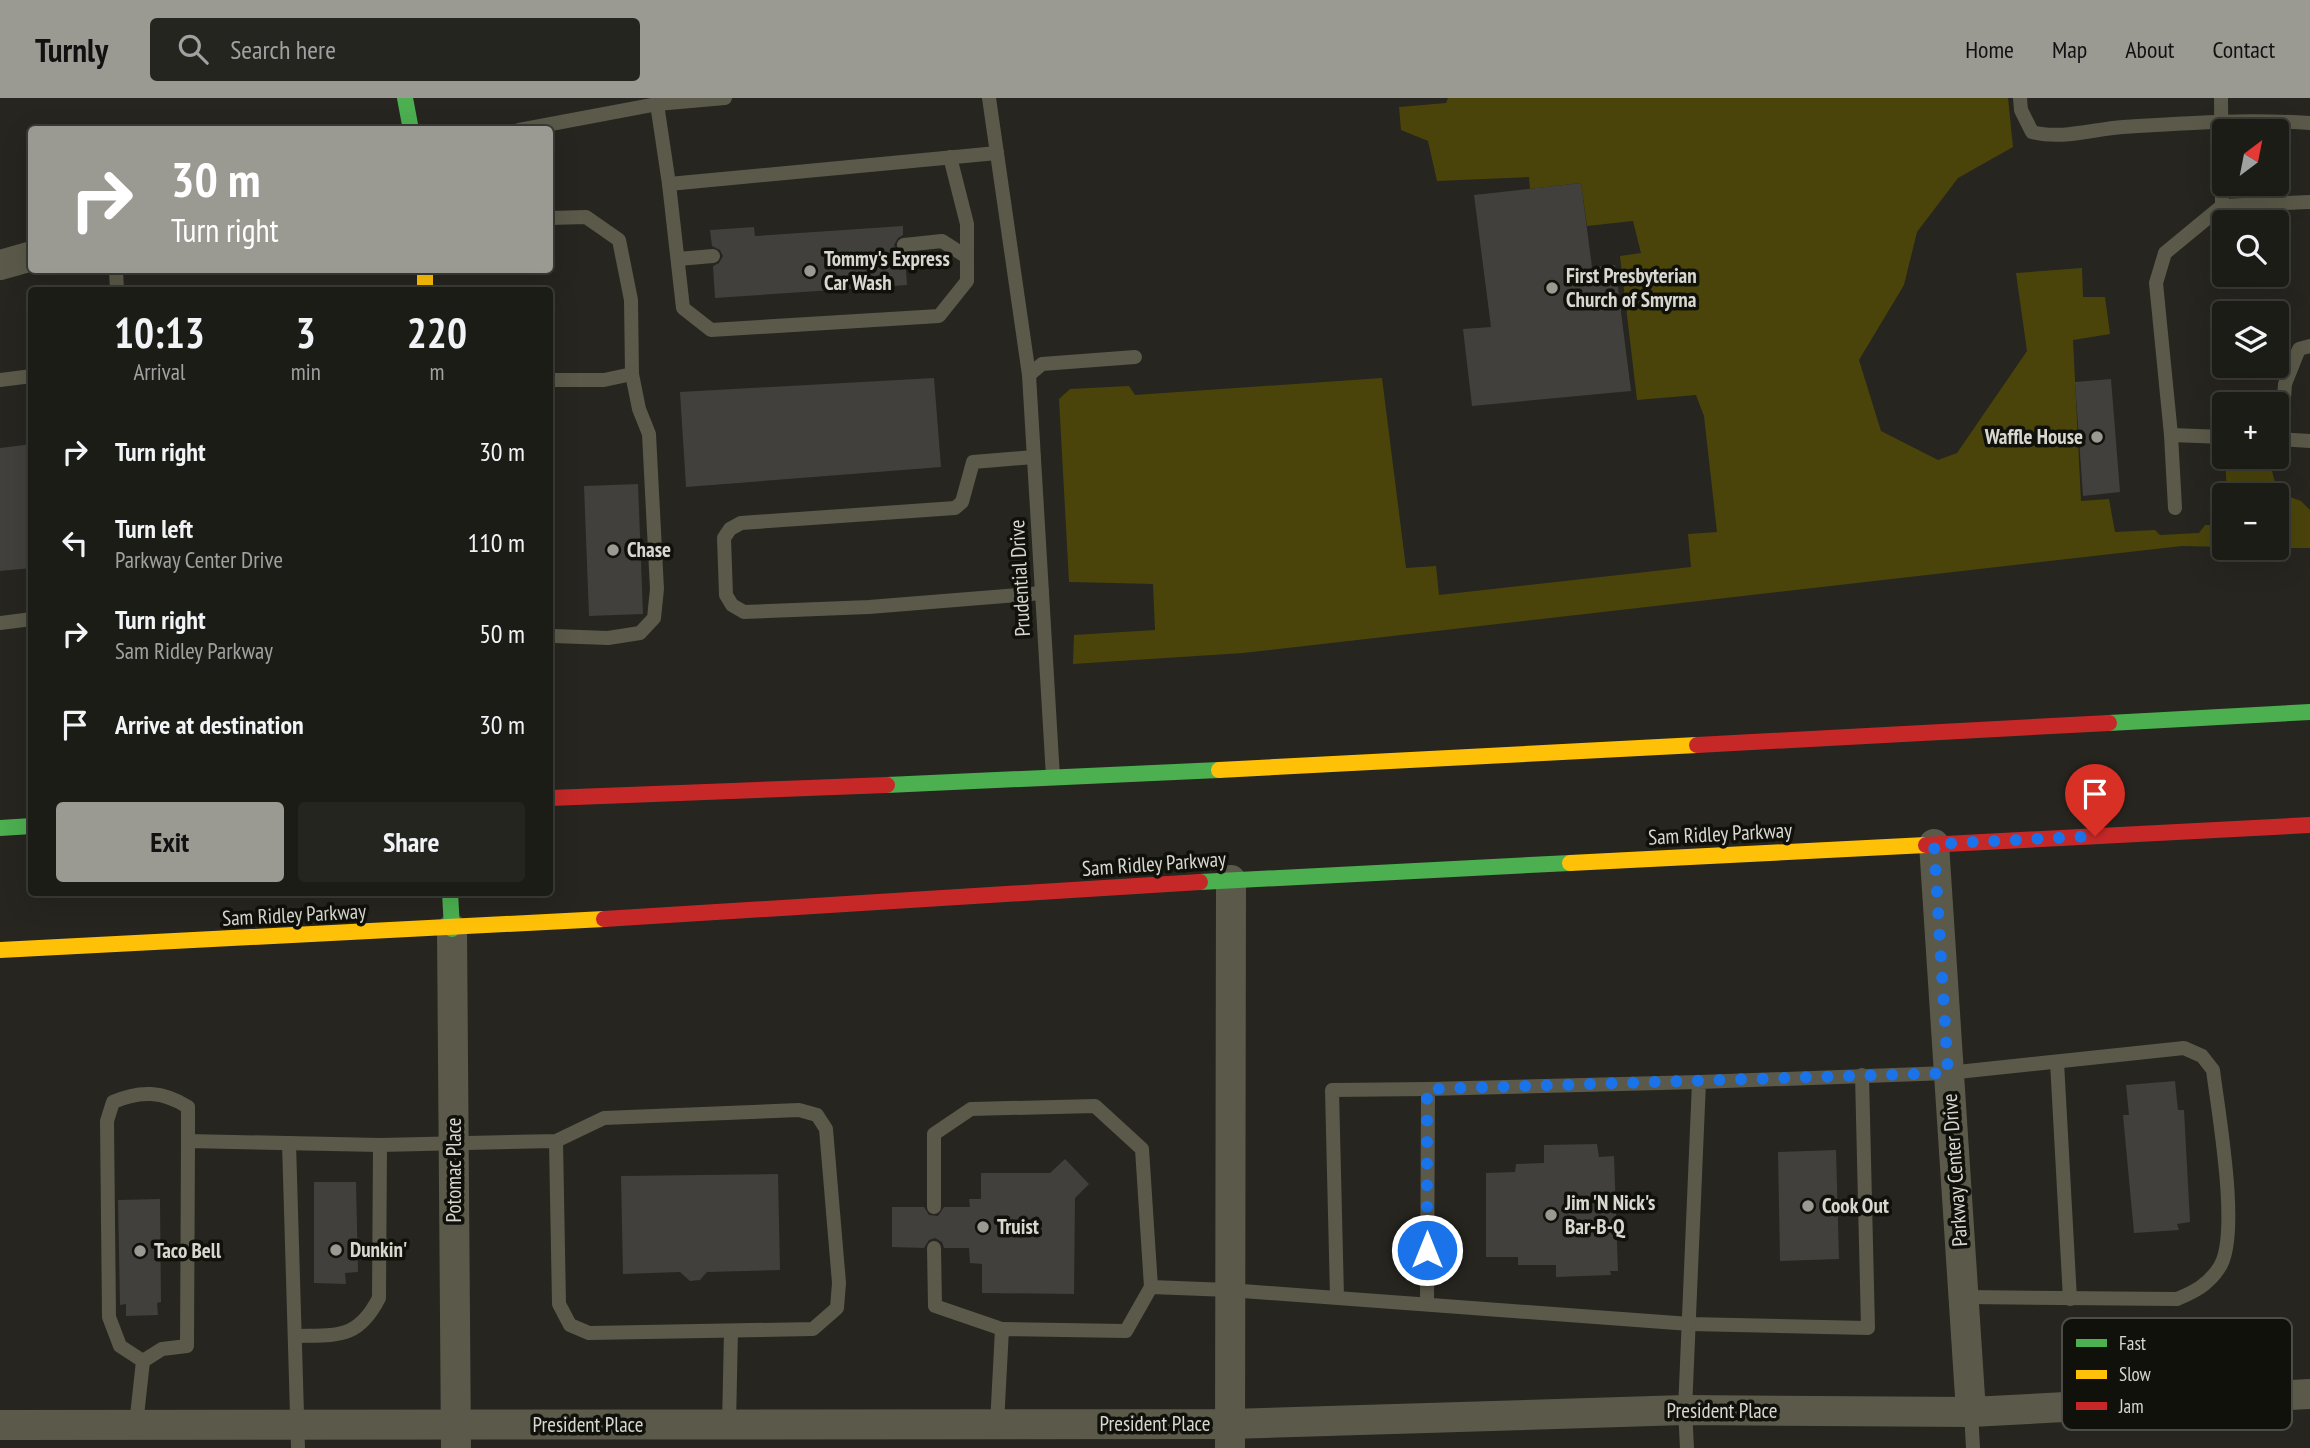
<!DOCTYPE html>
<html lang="en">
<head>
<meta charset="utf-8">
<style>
  body { margin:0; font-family:"PT Sans Narrow",sans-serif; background:#252520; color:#f1f3f6; height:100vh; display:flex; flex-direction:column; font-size:26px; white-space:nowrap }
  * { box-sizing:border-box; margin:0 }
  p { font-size:23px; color:#a0a1a1 }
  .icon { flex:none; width:38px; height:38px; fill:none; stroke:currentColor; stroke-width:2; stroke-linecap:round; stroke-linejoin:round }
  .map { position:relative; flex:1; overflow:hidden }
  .panel { position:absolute; left:28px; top:189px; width:525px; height:609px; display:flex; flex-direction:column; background:#1c1c17; border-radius:7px; box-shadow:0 7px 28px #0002,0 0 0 2px #3a3a36 }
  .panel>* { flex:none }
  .guide { position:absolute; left:28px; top:28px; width:525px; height:147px; border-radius:7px; box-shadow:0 7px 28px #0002,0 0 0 2px #3a3a36; background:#9a9992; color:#fff; overflow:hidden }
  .needle { width:46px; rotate:32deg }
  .fabs { position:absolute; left:2212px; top:21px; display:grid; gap:14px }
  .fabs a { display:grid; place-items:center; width:77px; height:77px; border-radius:7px; background:#1c1c17; box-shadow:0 7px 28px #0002,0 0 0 2px #3a3a36; font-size:35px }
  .pin { position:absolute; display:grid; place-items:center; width:60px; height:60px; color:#fff; margin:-72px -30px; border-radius:50% 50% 50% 0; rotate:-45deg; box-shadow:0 0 7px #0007 }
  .pin .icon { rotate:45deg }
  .me { position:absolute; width:77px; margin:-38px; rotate:0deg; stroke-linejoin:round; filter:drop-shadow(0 0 5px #0008) }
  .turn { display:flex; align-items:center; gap:24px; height:147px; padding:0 28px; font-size:32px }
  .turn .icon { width:91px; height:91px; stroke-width:2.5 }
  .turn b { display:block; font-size:49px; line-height:60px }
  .eta { display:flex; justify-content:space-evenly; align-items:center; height:119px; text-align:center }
  .eta b { font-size:42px; font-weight:700; line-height:49px }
  .primary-button { display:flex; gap:14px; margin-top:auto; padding:14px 28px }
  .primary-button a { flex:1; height:80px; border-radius:7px; background:#9a9992; color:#111; font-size:28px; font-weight:700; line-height:80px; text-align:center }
  .primary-button a+a { background:#252520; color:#f1f3f6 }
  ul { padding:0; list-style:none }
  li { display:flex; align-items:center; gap:21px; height:91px; padding:0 28px }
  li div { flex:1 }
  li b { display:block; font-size:26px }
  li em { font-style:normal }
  header { display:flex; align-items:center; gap:42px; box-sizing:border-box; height:98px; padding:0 35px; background:#9a9992; color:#111 }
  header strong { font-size:33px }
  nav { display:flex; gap:38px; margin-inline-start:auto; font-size:24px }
  .search { width:490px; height:63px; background:#252520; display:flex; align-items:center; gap:18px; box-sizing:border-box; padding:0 24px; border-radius:7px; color:#a0a1a1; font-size:26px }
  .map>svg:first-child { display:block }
  .green { fill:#4a440b }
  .building { fill:#41403c }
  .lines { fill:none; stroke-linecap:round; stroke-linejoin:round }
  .lane { stroke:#5b5949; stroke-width:14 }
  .street { stroke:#5b5949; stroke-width:30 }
  .fast { stroke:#4caf50; stroke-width:16 }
  .slow { stroke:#ffc107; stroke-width:16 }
  .jam { stroke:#c62828; stroke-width:16 }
  .route { stroke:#1a73e8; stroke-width:12; stroke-dasharray:0 21.6 }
  .poi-dot { fill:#9a9992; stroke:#11110b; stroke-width:2.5 }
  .labels { text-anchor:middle; stroke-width:7; stroke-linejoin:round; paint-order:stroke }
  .poi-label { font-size:21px; font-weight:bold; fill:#d8d7d0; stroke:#11110b; text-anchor:start }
  .street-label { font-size:21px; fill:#d8d7d0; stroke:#11110b }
  .key { fill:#11110b; stroke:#4d4c46; stroke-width:2 }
  .key-label { font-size:19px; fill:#d8d7d0 }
</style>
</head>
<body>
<header>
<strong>Turnly</strong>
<div class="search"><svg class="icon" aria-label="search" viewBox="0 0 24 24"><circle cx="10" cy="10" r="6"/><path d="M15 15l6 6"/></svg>Search here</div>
<nav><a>Home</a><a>Map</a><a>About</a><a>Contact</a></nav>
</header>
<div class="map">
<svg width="2310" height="1350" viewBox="0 0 2310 1350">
  <rect width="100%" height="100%" fill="#26251f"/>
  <g class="green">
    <path d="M 1448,0 L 2008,0 L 2013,49 L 1958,80 L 1917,134 L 1904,187 L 1859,262 L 1881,333 L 1938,362 L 1957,355 L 2027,253 L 2016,175 L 2082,170 L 2083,199 L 2105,199 L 2110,236 L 2073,242 L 2081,403 L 2109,401 L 2115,434 L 2155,432 L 2160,437 L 2199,435 L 2205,427 L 2224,427 L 2224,449 L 2182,448 L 1243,555 L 1073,566 L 1074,537 L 1155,532 L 1153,486 L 1069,484 L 1059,301 L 1070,291 L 1129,288 L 1135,297 L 1382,280 L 1406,470 L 1436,468 L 1439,497 L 1691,469 L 1688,436 L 1717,434 L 1704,318 L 1696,297 L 1637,302 L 1620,158 L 1641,155 L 1633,123 L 1587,128 L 1581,85 L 1530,91 L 1529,79 L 1437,83 L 1428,43 L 1401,32 L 1399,9 L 1446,5 Z"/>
    <path d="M 2225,359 L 2269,360 L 2277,394 L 2301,403 L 2310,412 L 2310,450 L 2277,450 L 2277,397 L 2227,397 Z"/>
  </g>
  <g class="building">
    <path d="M 1581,85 L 1592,169 L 1615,167 L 1631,293 L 1472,308 L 1463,231 L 1491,229 L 1474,97 Z"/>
    <path d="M 903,128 L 903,137 L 898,140 L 894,147 L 897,153 L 905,157 L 907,187 L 715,200 L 713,168 L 719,165 L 723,158 L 720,152 L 712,148 L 710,132 L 754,129 L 755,138 Z"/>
    <path d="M 934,280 L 941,369 L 686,389 L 680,294 Z"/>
    <path d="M 2111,281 L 2120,394 L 2083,398 L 2075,284 Z"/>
    <path d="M 32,346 L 32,470 L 0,473 L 0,350 Z"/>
    <path d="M 638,386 L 643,516 L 589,518 L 584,388 Z"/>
    <path d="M 2175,983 L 2178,1012 L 2184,1012 L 2190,1124 L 2177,1126 L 2179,1132 L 2134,1135 L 2123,1017 L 2129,1017 L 2126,987 Z"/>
    <path d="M 1597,1046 L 1599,1059 L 1614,1058 L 1618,1173 L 1610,1173 L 1611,1177 L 1556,1179 L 1556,1167 L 1518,1167 L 1518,1159 L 1486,1159 L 1486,1075 L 1515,1074 L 1516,1066 L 1544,1065 L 1544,1047 Z"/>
    <path d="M 1836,1052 L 1839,1161 L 1780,1163 L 1778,1054 Z"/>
    <path d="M 1065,1061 L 1089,1086 L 1075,1100 L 1074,1196 L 982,1195 L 982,1166 L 970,1165 L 969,1150 L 944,1150 L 942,1144 L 935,1140 L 929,1142 L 924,1150 L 892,1149 L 892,1109 L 924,1109 L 929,1117 L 938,1118 L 944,1109 L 970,1109 L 969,1101 L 981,1101 L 981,1075 L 1050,1075 Z"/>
    <path d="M 778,1076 L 780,1172 L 707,1174 L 700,1182 L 690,1183 L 680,1174 L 623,1176 L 621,1078 Z"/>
    <path d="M 314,1084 L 356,1084 L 358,1174 L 345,1175 L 346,1186 L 314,1185 Z"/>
    <path d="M 160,1101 L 161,1204 L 157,1205 L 158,1217 L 126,1218 L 126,1206 L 120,1207 L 118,1102 Z"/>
  </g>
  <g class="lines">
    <g class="lane">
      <path d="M 989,0 L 1029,277 L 1053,679"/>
      <path d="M 2020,0 L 2021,12 L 2032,34 C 2062,42 2093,31 2123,29 C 2185,25 2247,21 2310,25"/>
      <path d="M 2221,0 L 2222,108"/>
      <path d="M 657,6 L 669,86 L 997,55"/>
      <path d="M 519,32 L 657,6 L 725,0"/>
      <path d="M 669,86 L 683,210 L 711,232 L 939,218 L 967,183 L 967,126 L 950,59"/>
      <path d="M 550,120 L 586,119 L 619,142 L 631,202 L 632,276 L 639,311 L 649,336 L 657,491 L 654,520 L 640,535 L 608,540 L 554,538"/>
      <path d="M 904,147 L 942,143 L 967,159"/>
      <path d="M 678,161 L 713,158"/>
      <path d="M 116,172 L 117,192"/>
      <path d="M 1029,277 L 1042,266 L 1135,259"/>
      <path d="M 0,282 L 32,278"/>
      <path d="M 550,282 L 604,282 L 632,276"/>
      <path d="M 2171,337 L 2175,410"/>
      <path d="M 2224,339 L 2171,337 L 2156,185 L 2165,155 L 2222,108 L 2310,104"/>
      <path d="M 2277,341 L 2310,343"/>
      <path d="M 2281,342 L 2285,286 L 2299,251 L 2310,248"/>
      <path d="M 1034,359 L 973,364 L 962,404 L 955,410 L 741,425 L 730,431 L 724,440 L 726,497 L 732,507 L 744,514 L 869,509 L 1042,495"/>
      <path d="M 0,525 L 32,521"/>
      <path d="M 2057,964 L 2070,1201"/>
      <path d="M 289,1045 L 298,1350"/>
      <path d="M 934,1109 L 934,1036 L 971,1011 L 1095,1008 L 1142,1051 L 1151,1189"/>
      <path d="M 934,1150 L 935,1208 L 1002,1231"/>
      <path d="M 1337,1199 L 1332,992 L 1428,991"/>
      <path d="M 1427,1205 L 1428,991 L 1699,984"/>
      <path d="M 297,1238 C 338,1237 358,1241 379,1200 L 380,1047"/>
      <path d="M 143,1263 L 120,1248 L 109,1219 L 107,1023 L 113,1004 C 140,992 163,993 188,1009 L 188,1043"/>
      <path d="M 1971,1314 L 1973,1350"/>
      <path d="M 997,1326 L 1002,1231 L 1126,1233 L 1151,1189 L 1229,1192 L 1690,1226 L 1868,1230 L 1862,977"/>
      <path d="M 136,1327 L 143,1263 L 162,1251 L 187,1248 L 188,1043 L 380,1047 L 556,1043 L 604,1020 L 799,1012 L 817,1017 L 826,1031 L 839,1185 L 837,1210 L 813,1231 L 589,1235 L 570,1227 L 559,1206 L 556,1043"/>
      <path d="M 729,1327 L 731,1233"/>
      <path d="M 1687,1350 L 1685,1312 L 1699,984 L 1948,975 L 2184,950 L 2202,958 L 2213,972 C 2218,1013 2241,1139 2219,1170 C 2208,1187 2194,1194 2177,1201 L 1964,1199"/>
    </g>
    <g class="street">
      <path d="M 0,167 L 32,158"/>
      <path d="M 1934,746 L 1971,1314"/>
      <path d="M 452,831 L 456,1350"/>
      <path d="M 0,1327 L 1230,1326 L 1685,1312 L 1971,1314 L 2310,1296"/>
      <path d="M 1230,1350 L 1231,782"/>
    </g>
    <g class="fast">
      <path d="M 405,0 L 411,32"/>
      <path d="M 2109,625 L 2310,614"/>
      <path d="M 887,687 L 1219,672"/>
      <path d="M 0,730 L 32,728"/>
      <path d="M 1200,784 L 1570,765"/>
      <path d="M 450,794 L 452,831"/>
    </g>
    <g class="slow">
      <path d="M 425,172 L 425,192"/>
      <path d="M 1219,672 L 1697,647"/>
      <path d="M 1570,765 L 1926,747"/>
      <path d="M 0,852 L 604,821"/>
    </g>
    <g class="jam">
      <path d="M 1697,647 L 2109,625"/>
      <path d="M 550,700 L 887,687"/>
      <path d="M 1926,747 L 2310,727"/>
      <path d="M 604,821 L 1200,784"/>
    </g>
  </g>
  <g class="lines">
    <path class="route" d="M 1427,1152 L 1427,991 L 1948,975 L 1934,746 L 2095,738"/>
  </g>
  <g class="poi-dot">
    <circle cx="810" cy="173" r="7"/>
    <circle cx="1552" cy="190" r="7"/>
    <circle cx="2097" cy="339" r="7"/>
    <circle cx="613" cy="452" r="7"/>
    <circle cx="1808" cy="1108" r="7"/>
    <circle cx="1551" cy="1117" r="7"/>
    <circle cx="983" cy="1129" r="7"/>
    <circle cx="336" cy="1152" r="7"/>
    <circle cx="140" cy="1153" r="7"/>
  </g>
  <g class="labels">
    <g class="poi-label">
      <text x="824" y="168">Tommy's Express<tspan x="824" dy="24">Car Wash</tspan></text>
      <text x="1566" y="185">First Presbyterian<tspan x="1566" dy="24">Church of Smyrna</tspan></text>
      <text x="2083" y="346" text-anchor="end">Waffle House</text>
      <text x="627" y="459">Chase</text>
      <text x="1565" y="1112">Jim 'N Nick's<tspan x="1565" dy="24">Bar-B-Q</tspan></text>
      <text x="1822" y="1115">Cook Out</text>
      <text x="997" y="1136">Truist</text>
      <text x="350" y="1159">Dunkin'</text>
      <text x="154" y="1160">Taco Bell</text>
    </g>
    <g class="street-label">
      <text transform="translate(1020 480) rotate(-93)" y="7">Prudential Drive</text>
      <text transform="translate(1720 736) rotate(-3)" y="7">Sam Ridley Parkway</text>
      <text transform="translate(1154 766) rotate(-4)" y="7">Sam Ridley Parkway</text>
      <text transform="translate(294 817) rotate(-3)" y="7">Sam Ridley Parkway</text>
      <text transform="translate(454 1072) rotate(-90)" y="7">Potomac Place</text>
      <text transform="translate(1955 1072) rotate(-94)" y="7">Parkway Center Drive</text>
      <text x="1722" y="1320">President Place</text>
      <text x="1155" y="1333">President Place</text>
      <text x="588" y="1334">President Place</text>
    </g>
  </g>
  <rect x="2062" y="1220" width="230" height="112" rx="10" class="key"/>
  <rect x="2076" y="1241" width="31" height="8" fill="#4caf50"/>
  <rect x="2076" y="1272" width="31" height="9" fill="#ffc107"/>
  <rect x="2076" y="1304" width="31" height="8" fill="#c62828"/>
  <g class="key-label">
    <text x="2119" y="1252">Fast</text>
    <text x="2119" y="1283">Slow</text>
    <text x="2119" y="1315">Jam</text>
  </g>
</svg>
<div class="fabs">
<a><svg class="needle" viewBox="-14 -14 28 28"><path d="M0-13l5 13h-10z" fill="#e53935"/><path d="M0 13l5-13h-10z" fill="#a0a1a1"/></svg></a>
<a><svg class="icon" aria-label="search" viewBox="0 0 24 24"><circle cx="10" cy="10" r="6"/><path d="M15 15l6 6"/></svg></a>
<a><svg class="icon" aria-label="layers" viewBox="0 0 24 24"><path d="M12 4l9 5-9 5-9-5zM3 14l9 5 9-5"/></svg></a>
<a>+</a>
<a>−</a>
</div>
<div class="pin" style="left:2095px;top:738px;background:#d93025"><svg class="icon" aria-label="arrive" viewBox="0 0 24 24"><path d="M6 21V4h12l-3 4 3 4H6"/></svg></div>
<svg class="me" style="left:1427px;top:1152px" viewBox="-20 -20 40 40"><circle r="17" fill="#1a73e8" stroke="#fff" stroke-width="3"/><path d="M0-11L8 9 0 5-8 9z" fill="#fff"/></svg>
<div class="guide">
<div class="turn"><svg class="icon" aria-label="right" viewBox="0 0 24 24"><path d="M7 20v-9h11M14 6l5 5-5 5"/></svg><div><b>30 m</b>Turn right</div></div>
</div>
<section class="panel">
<div class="eta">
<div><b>10:13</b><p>Arrival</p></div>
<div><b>3</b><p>min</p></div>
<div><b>220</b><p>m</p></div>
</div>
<ul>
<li><svg class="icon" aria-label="right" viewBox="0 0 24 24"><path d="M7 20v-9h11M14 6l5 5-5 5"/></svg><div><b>Turn right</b></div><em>30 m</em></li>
<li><svg class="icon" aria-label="left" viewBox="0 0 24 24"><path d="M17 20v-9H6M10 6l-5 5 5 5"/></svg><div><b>Turn left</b><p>Parkway Center Drive</p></div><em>110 m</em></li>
<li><svg class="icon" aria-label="right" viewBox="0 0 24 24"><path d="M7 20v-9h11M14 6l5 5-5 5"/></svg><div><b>Turn right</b><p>Sam Ridley Parkway</p></div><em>50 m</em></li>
<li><svg class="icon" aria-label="arrive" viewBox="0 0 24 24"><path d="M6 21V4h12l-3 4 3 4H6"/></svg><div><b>Arrive at destination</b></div><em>30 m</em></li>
</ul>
<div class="primary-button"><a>Exit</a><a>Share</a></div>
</section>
</div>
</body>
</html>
